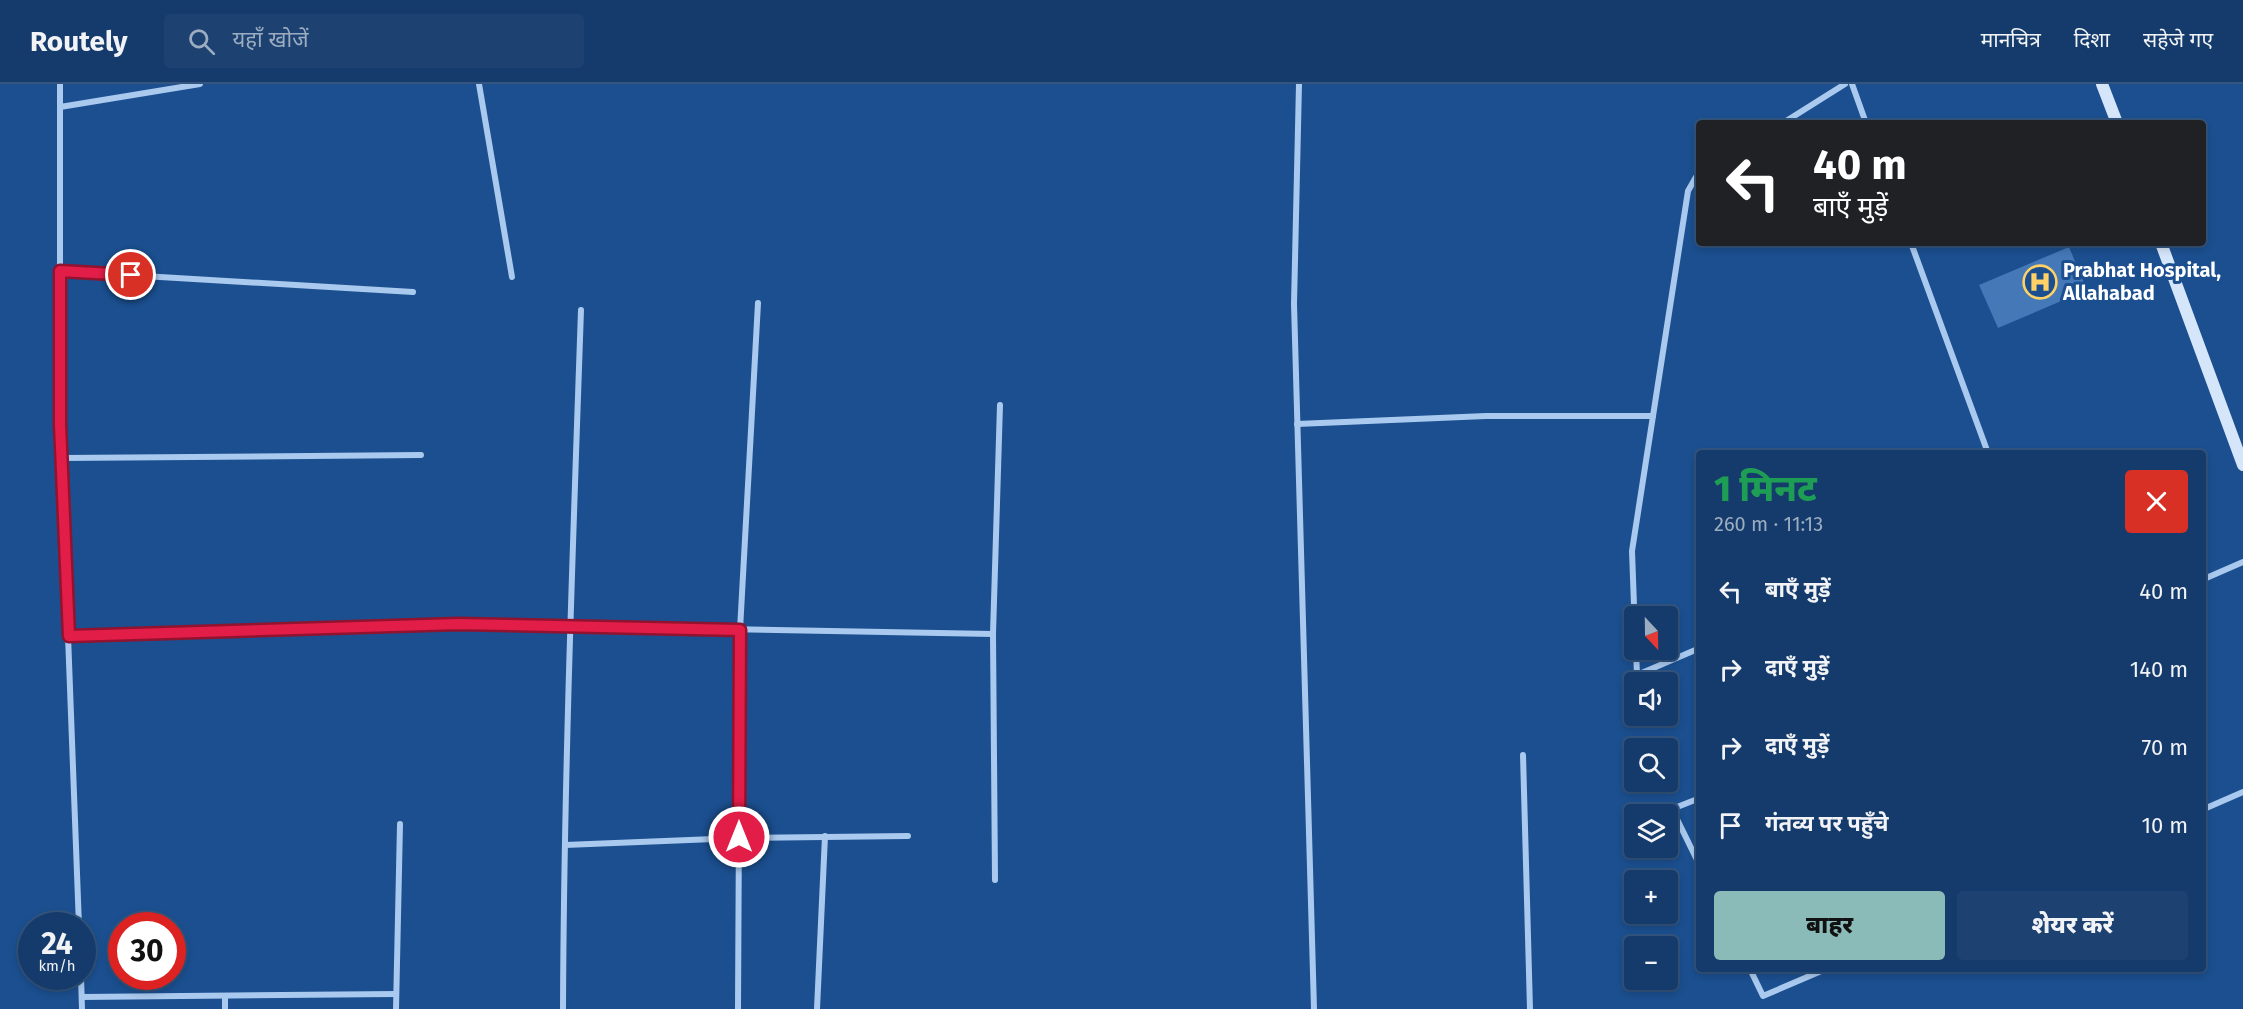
<!DOCTYPE html>
<html lang="hi">
<head>
<meta charset="utf-8">
<style>
  body { margin:0; font-family:"Fira Sans","Noto Sans Devanagari",sans-serif; background:#1d4271; color:#f1f3f6; height:100vh; display:flex; flex-direction:column; font-size:22px; white-space:nowrap }
  * { box-sizing:border-box; margin:0 }
  p { font-size:20px; color:#9dadc1 }
  .icon { flex:none; width:33px; height:33px; fill:none; stroke:currentColor; stroke-width:2; stroke-linecap:round; stroke-linejoin:round }
  .map { position:relative; flex:1; overflow:hidden }
  .panel { position:absolute; left:1696px; top:366px; width:510px; height:522px; display:flex; flex-direction:column; background:#143b6b; border-radius:6px; box-shadow:0 3px 9px #0003,0 0 0 2px #33557e }
  .panel>* { flex:none }
  .banner { position:absolute; left:1696px; top:36px; width:510px; height:126px; border-radius:6px; box-shadow:0 3px 9px #0003,0 0 0 2px #33557e; background:#202124; color:#fff; overflow:hidden }
  .needle { width:39px; rotate:158deg }
  .controls { position:absolute; left:1624px; top:522px; display:grid; gap:12px }
  .controls a { display:grid; place-items:center; width:54px; height:54px; border-radius:6px; background:#143b6b; box-shadow:0 3px 9px #0003,0 0 0 2px #33557e; font-size:30px }
  .speed { position:absolute; left:18px; top:828px; display:flex; gap:12px; font-size:30px; font-weight:700; text-align:center }
  .speed>* { display:grid; place-content:center; width:78px; height:78px; border-radius:50%; background:#143b6b; box-shadow:0 3px 9px #0003,0 0 0 2px #33557e; line-height:1 }
  .speed small { font-size:15px; font-weight:400 }
  .speed .limit { border:9px solid #d22; background:#fff; color:#111 }
  .pin { position:absolute; display:grid; place-items:center; width:51px; height:51px; color:#fff; margin:-26px; border:3px solid #fff; border-radius:50%; box-shadow:0 2px 6px #0007 }
  .me { position:absolute; width:66px; margin:-33px; rotate:0deg; stroke-linejoin:round; filter:drop-shadow(0 0 4px #0008) }
  .turn { display:flex; align-items:center; gap:21px; height:126px; padding:0 18px; font-size:27px }
  .turn .icon { width:78px; height:78px; stroke-width:2.5 }
  .turn b { display:block; font-size:42px; line-height:51px }
  .round { display:grid; place-items:center; flex:none; width:63px; height:63px; border-radius:6px; background:#1d4271 }
  .headline { display:flex; align-items:center; justify-content:space-between; height:102px; padding:0 18px }
  h1 { font-size:36px; font-weight:800; line-height:45px; color:#1e9e55 }
  .action { display:flex; gap:12px; margin-top:auto; padding:12px 18px }
  .action a { flex:1; height:69px; border-radius:6px; background:#8bbbb9; color:#111; font-size:24px; font-weight:800; line-height:69px; text-align:center }
  .action a+a { background:#1d4271; color:#f1f3f6 }
  ul { padding:0; list-style:none }
  li { display:flex; align-items:center; gap:18px; height:78px; padding:0 18px }
  li div { flex:1 }
  li b { display:block; font-size:22px }
  li em { font-style:normal }
  header { display:flex; align-items:center; gap:36px; box-sizing:border-box; height:84px; padding:0 30px; background:#143b6b; border-bottom:2px solid #33557e }
  header strong { font-size:28px }
  nav { display:flex; gap:33px; margin-inline-start:auto; font-size:21px }
  .search { width:420px; height:54px; background:#1d4271; display:flex; align-items:center; gap:15px; box-sizing:border-box; padding:0 21px; border-radius:6px; color:#9dadc1; font-size:22px }
  .map>svg:first-child { display:block }
  .building { fill:#4478b7 }
  .lines { fill:none; stroke-linecap:round; stroke-linejoin:round }
  .minor { stroke:#a9c9ee; stroke-width:6 }
  .secondary { stroke:#d6e6fa; stroke-width:12 }
  .route-casing { stroke:#92132f; stroke-width:15 }
  .route { stroke:#e11d48; stroke-width:10 }
  .labels { text-anchor:middle; stroke-width:6; stroke-linejoin:round; paint-order:stroke }
  .poi-label { font-size:20px; font-weight:bold; fill:#fff; stroke:#1b4f8f; text-anchor:start }
</style>
</head>
<body>
<header>
<strong>Routely</strong>
<div class="search"><svg class="icon" aria-label="search" viewBox="0 0 24 24"><circle cx="10" cy="10" r="6"/><path d="M15 15l6 6"/></svg>यहाँ खोजें</div>
<nav><a>मानचित्र</a><a>दिशा</a><a>सहेजे गए</a></nav>
</header>
<div class="map">
<svg width="2243" height="925" viewBox="0 0 2243 925">
  <rect width="100%" height="100%" fill="#1b4f8f"/>
  <path class="building" d="M 2069,163 L 2087,206 L 1998,244 L 1979,201 Z"/>
  <g class="lines">
    <g class="minor">
      <path d="M 60,0 L 60,340 L 79,842"/>
      <path d="M 479,0 L 512,193"/>
      <path d="M 1299,0 L 1294,220 L 1314,925"/>
      <path d="M 1852,0 L 1866,39"/>
      <path d="M 60,23 L 200,0"/>
      <path d="M 1783,39 L 1845,0"/>
      <path d="M 1911,159 L 1988,369"/>
      <path d="M 60,187 L 413,208"/>
      <path d="M 1297,340 L 1486,332 L 1653,332"/>
      <path d="M 62,374 L 421,371"/>
      <path d="M 2204,495 L 2243,478"/>
      <path d="M 1635,549 L 1632,467 L 1688,107 L 1696,93 L 1700,91"/>
      <path d="M 69,552 L 458,540 L 993,550"/>
      <path d="M 1636,566 L 1637,591 L 1700,564"/>
      <path d="M 1523,671 L 1530,925"/>
      <path d="M 1700,714 L 1672,725 L 1700,782"/>
      <path d="M 2204,725 L 2243,708"/>
      <path d="M 565,761 L 739,754 L 908,752"/>
      <path d="M 995,796 L 993,550 L 1000,321"/>
      <path d="M 1750,885 L 1763,912 L 1826,885"/>
      <path d="M 81,892 L 82,925"/>
      <path d="M 82,913 L 396,910"/>
      <path d="M 225,925 L 225,912"/>
      <path d="M 396,925 L 400,740"/>
      <path d="M 563,925 C 564,692 573,459 581,226"/>
      <path d="M 738,925 L 740,546 L 758,219"/>
      <path d="M 817,925 L 825,752"/>
    </g>
    <g class="secondary">
      <path d="M 2102,0 L 2117,39"/>
      <path d="M 2161,159 L 2243,381"/>
    </g>
  </g>
  <g class="lines">
    <defs>
      <path id="route" d="M 131,191 L 60,187 L 60,340 L 69,552 L 458,540 L 740,546 L 739,753"/>
    </defs>
    <use href="#route" class="route-casing"/>
    <use href="#route" class="route"/>
  </g>
  <defs>
    <symbol id="hospital-ring" viewBox="-11 -11 22 22"><circle r="9.5" fill="#1b4f8f" stroke="#ffd166" stroke-width="1.5"/><path d="M-5-5h3v3.5h4V-5h3V5h-3V1.5h-4V5h-3Z" fill="#ffd166"/></symbol>
  </defs>
  <g fill-rule="evenodd">
    <use href="#hospital-ring" x="2021" y="179" width="38" height="38"/>
  </g>
  <g class="labels">
    <g class="poi-label">
      <text x="2063" y="193">Prabhat Hospital,<tspan x="2063" dy="23">Allahabad</tspan></text>
    </g>
  </g>
</svg>
<div class="controls">
<a><svg class="needle" viewBox="-14 -14 28 28"><path d="M0-13l5 13h-10z" fill="#e53935"/><path d="M0 13l5-13h-10z" fill="#9dadc1"/></svg></a>
<a><svg class="icon" aria-label="sound" viewBox="0 0 24 24"><path d="M4 9h4l5-4v14l-5-4H4zM17 9q2 3 0 6"/></svg></a>
<a><svg class="icon" aria-label="search" viewBox="0 0 24 24"><circle cx="10" cy="10" r="6"/><path d="M15 15l6 6"/></svg></a>
<a><svg class="icon" aria-label="layers" viewBox="0 0 24 24"><path d="M12 4l9 5-9 5-9-5zM3 14l9 5 9-5"/></svg></a>
<a>+</a>
<a>−</a>
</div>
<div class="speed"><div>24<small>km/h</small></div><div class="limit">30</div></div>
<div class="pin" style="left:131px;top:191px;background:#d93025"><svg class="icon" aria-label="arrive" viewBox="0 0 24 24"><path d="M6 21V4h12l-3 4 3 4H6"/></svg></div>
<svg class="me" style="left:739px;top:753px" viewBox="-20 -20 40 40"><circle r="17" fill="#e11d48" stroke="#fff" stroke-width="3"/><path d="M0-11L8 9 0 5-8 9z" fill="#fff"/></svg>
<div class="banner">
<div class="turn"><svg class="icon" aria-label="left" viewBox="0 0 24 24"><path d="M17 20v-9H6M10 6l-5 5 5 5"/></svg><div><b>40 m</b>बाएँ मुड़ें</div></div>
</div>
<section class="panel">
<div class="headline"><div><h1>1 मिनट</h1><p>260 m · 11:13</p></div><a class="round" style="background:#d93025;color:#fff"><svg class="icon" aria-label="close" viewBox="0 0 24 24"><path d="M6 6l12 12M18 6L6 18"/></svg></a></div>
<ul>
<li><svg class="icon" aria-label="left" viewBox="0 0 24 24"><path d="M17 20v-9H6M10 6l-5 5 5 5"/></svg><div><b>बाएँ मुड़ें</b></div><em>40 m</em></li>
<li><svg class="icon" aria-label="right" viewBox="0 0 24 24"><path d="M7 20v-9h11M14 6l5 5-5 5"/></svg><div><b>दाएँ मुड़ें</b></div><em>140 m</em></li>
<li><svg class="icon" aria-label="right" viewBox="0 0 24 24"><path d="M7 20v-9h11M14 6l5 5-5 5"/></svg><div><b>दाएँ मुड़ें</b></div><em>70 m</em></li>
<li><svg class="icon" aria-label="arrive" viewBox="0 0 24 24"><path d="M6 21V4h12l-3 4 3 4H6"/></svg><div><b>गंतव्य पर पहुँचे</b></div><em>10 m</em></li>
</ul>
<div class="action"><a>बाहर</a><a>शेयर करें</a></div>
</section>
</div>
</body>
</html>
